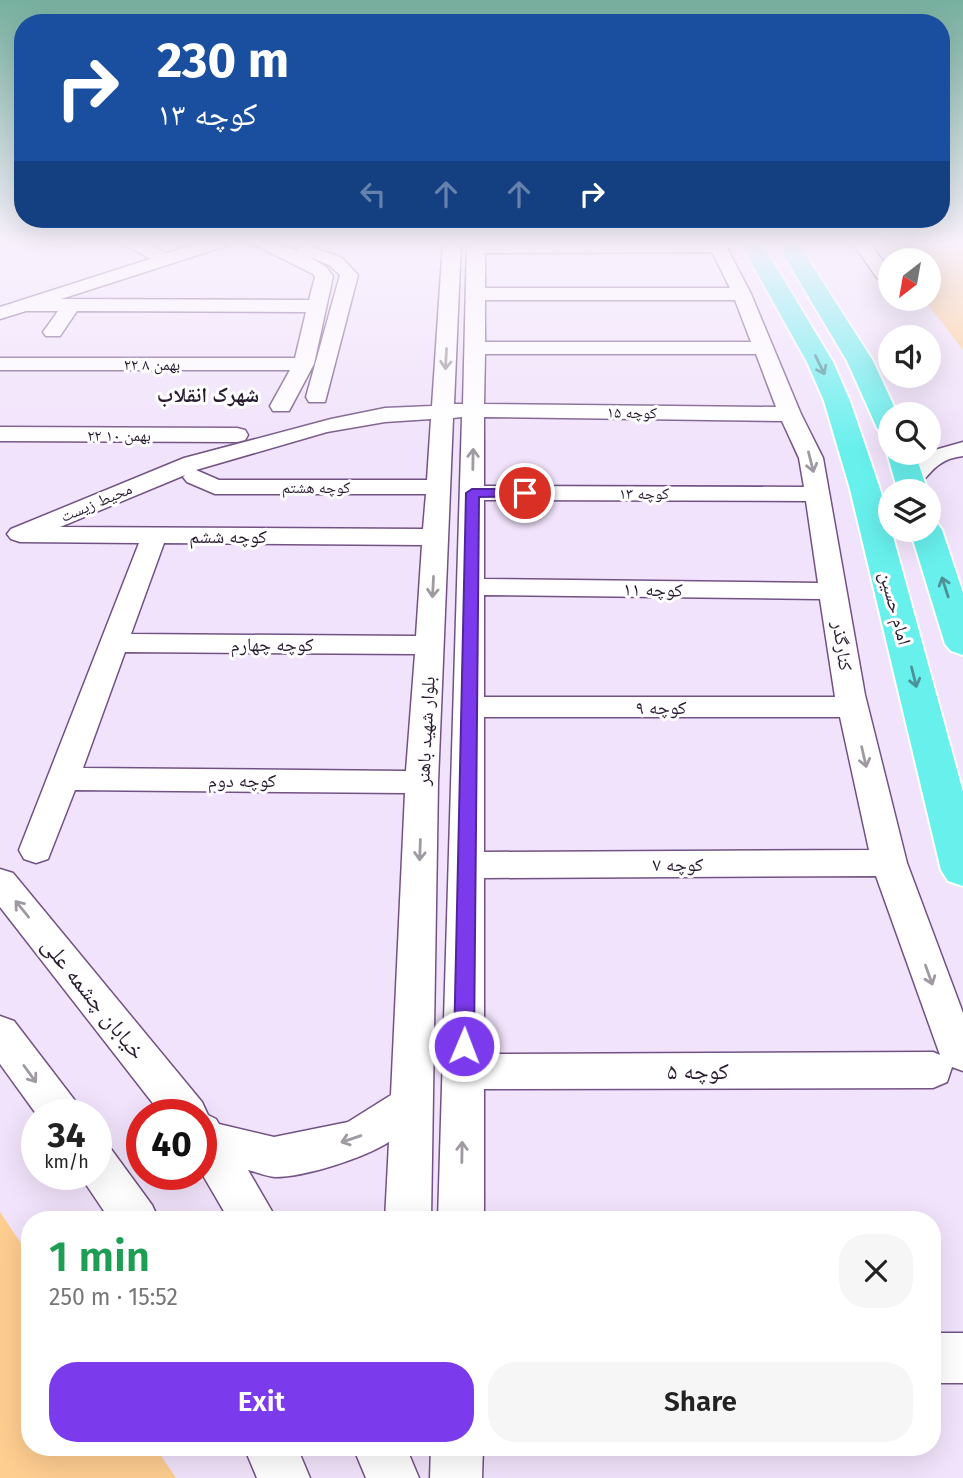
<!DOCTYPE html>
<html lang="en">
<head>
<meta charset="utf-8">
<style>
  body { margin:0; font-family:"Fira Sans","Noto Naskh Arabic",sans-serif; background:#f6f6f6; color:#222; height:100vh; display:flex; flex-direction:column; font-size:26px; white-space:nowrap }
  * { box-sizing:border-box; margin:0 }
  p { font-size:23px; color:#767676 }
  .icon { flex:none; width:38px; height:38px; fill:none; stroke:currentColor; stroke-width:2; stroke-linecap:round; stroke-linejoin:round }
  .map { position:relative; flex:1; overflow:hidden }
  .panel { position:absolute; left:21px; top:1211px; width:920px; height:245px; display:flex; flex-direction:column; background:#fff; border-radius:28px; box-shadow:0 7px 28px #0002 }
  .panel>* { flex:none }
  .banner { position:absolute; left:14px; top:14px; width:936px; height:214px; border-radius:28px; box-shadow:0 7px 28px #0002; background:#1a4fa0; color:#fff; overflow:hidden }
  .needle { width:46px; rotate:211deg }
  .controls { position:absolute; left:878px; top:248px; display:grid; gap:14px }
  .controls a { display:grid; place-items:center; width:63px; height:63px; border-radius:50%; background:#fff; box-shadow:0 7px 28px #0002; font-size:35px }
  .speed { position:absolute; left:21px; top:1099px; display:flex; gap:14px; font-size:35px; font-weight:700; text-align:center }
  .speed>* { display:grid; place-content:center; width:91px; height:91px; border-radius:50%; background:#fff; box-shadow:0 7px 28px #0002; line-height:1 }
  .speed small { font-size:18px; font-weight:400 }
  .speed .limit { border:10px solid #d22; background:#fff; color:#111 }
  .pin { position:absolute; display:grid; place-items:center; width:60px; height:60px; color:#fff; margin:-30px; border:4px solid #fff; border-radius:50%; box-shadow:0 2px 7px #0007 }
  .me { position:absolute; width:77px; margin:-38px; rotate:1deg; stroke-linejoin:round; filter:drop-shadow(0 0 5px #0008) }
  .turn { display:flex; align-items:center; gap:24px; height:147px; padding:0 28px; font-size:32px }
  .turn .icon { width:91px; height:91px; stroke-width:2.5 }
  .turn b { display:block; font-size:49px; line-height:60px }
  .lanes { display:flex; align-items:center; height:66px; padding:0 28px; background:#0003; justify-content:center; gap:35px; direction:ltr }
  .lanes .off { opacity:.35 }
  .round { display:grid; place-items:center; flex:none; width:74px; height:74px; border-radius:28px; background:#f6f6f6 }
  .overview { display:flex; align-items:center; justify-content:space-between; height:119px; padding:0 28px }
  h1 { font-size:42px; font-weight:600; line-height:52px; color:#1e9e55 }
  .action { display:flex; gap:14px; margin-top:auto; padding:14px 28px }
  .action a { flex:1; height:80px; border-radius:28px; background:#7c3aed; color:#fff; font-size:28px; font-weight:600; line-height:80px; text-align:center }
  .action a+a { background:#f6f6f6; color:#222 }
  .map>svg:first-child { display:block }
  .green { fill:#fecd90 }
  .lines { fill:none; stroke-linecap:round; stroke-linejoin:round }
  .minor-casing { stroke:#725284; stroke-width:3 }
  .major-casing { stroke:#fff; stroke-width:4 }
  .minor { fill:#fff; fill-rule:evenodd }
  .major { fill:#68f0ed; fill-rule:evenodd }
  .oneway { stroke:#9f99a2 }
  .oneway2 { stroke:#4c9198 }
  .route { fill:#7c3aed; stroke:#51269a; stroke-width:2 }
  .labels { text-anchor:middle; stroke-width:6; stroke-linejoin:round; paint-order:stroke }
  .far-street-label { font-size:16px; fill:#291c31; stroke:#fff }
  .street-label { font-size:19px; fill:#291c31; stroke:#fff }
  .far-district-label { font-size:21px; font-weight:bold; fill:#291c31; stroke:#fff }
  .near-street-label { font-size:23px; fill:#291c31; stroke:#fff }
</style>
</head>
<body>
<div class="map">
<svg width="963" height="1478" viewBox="0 0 963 1478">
  <rect width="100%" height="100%" fill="#f1e3fb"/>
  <g class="green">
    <path d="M 881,242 L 963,242 L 963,350 L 924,299 L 929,299 L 929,261 L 895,261 Z"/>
    <path d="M 0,1212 L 30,1257 L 30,1447 L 155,1447 L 176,1478 L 0,1478 Z"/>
  </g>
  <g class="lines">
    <defs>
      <g id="minor">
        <path d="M 121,242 L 143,242 L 167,253 L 201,242 L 228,242 L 226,246 L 61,299 L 309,300 L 315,277 L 313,274 L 249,242 L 274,242 L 297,251 L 298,245 L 304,244 L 342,258 L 358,275 L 325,402 L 309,402 L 306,397 L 340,275 L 329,265 L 310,257 L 326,267 L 333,276 L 314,364 L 289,411 L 273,411 L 270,406 L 290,370 L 0,370 L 0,358 L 295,358 L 306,312 L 77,311 L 60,336 L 46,336 L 43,332 L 58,311 L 26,311 L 0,319 L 0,307 L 150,259 Z"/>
        <path d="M 443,242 L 461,242 L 454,404 L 463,404 L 467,242 L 724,242 L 751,294 L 801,414 L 823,458 L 865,695 L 907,863 L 963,1013 L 963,1071 L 952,1067 L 947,1082 L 933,1088 L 484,1089 L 484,1220 L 438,1220 L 462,417 L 453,418 L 438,782 L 431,1220 L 385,1220 L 389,1142 C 364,1158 305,1177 275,1177 C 266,1176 256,1172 248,1170 L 277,1220 L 229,1220 L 201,1172 L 201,1115 L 162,1115 L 0,907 L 0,869 L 13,873 L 202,1102 L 208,1115 L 216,1119 L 219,1124 L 274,1137 L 348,1122 L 391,1095 L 405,793 L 75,790 L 48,859 L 36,863 L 24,859 L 19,850 L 139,543 L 20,542 L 11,539 L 7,534 L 11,529 L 184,458 L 331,419 L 385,408 L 432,406 ZM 712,252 L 730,288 L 485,288 L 485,253 ZM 485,300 L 735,300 L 751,342 L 485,342 ZM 485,354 L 756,354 L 776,407 L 484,404 ZM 484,417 L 782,421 L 799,458 L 804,487 L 484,486 ZM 431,419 L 427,480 L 219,480 L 196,470 L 327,432 L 385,422 ZM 185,475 L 183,477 L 187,482 L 215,494 L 426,494 L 423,529 L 60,527 ZM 484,500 L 806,501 L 818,583 L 484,579 ZM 164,543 L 422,545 L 416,636 L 131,634 ZM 484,595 L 820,599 L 835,697 L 484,697 ZM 125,652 L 415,654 L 406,771 L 83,768 ZM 484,717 L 840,717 L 869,850 L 484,852 ZM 876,876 L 940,1055 L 933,1052 L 484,1054 L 484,878 Z"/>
        <path d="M 852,242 L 869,242 L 891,272 L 889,278 L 877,278 Z"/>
        <path d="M 0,427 L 237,428 L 245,430 L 248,435 L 245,440 L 237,442 L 0,441 Z"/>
        <path d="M 963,442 L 963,456 C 955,457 947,459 940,464 C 925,474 922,491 901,486 L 898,481 L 924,453 Z"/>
        <path d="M 0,1016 L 14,1021 L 76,1102 L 82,1115 L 37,1115 L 0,1064 Z"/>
        <path d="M 96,1143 L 111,1149 L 152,1205 L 159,1220 L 110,1220 L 79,1174 L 96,1174 Z"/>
        <rect x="933" y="1333" width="30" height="50"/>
        <path d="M 244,1447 L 297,1447 L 310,1478 L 257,1478 Z"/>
        <path d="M 353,1447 L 406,1447 L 419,1478 L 366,1478 Z"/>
        <path d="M 431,1447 L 483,1447 L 482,1478 L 430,1478 Z"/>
      </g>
      <g id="major">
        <path d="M 740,242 L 761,242 L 833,362 L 850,401 L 880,489 L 963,792 L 963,886 L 948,881 L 941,870 L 850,489 L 824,401 L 807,362 Z"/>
        <path d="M 776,242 L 797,242 L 873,361 L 898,415 L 891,415 L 891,436 L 881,434 L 877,428 L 847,361 Z"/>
        <path d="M 891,447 L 891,453 L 915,453 L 928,492 L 898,492 L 887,453 Z"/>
        <path d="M 929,521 L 937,523 L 942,530 L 963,593 L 963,655 L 951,651 L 945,644 L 910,530 L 929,530 Z"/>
      </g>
    </defs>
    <use href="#minor" class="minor-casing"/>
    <use href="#major" class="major-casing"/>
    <use href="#minor" class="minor"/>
    <use href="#major" class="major"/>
  </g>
  <defs><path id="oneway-shaft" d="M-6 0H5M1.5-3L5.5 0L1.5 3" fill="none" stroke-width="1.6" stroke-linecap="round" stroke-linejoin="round" transform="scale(1.75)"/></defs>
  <g class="oneway">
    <use href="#oneway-shaft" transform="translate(446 359) rotate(93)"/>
    <use href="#oneway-shaft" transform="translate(473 459) rotate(-89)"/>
    <use href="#oneway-shaft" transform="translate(811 462) rotate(76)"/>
    <use href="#oneway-shaft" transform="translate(433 587) rotate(93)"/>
    <use href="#oneway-shaft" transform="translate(864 757) rotate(77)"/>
    <use href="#oneway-shaft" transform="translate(420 850) rotate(92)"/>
    <use href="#oneway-shaft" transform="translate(22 909) rotate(-129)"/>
    <use href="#oneway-shaft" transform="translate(929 975) rotate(70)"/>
    <use href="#oneway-shaft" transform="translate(30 1074) rotate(54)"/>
    <use href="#oneway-shaft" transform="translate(351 1139) rotate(161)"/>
    <use href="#oneway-shaft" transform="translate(462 1152) rotate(-89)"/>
  </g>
  <g class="oneway2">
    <use href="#oneway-shaft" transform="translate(820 365) rotate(64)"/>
    <use href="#oneway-shaft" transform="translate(945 587) rotate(-108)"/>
    <use href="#oneway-shaft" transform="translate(914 677) rotate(76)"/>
  </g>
  <linearGradient id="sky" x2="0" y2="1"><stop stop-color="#77b09f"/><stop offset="0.54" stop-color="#f9f2fd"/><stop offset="1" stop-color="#f9f2fd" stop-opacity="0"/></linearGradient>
  <rect width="963" height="449" fill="url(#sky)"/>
  <path class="route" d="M 525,489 L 532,493 L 530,496 L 479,497 L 474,1046 L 471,1052 L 464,1055 L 457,1052 L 454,1046 L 466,493 L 472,489 Z"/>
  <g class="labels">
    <g class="far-street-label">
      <text x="152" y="370">۲۲ بهمن ۸</text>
      <text transform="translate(632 412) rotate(1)" y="6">کوچه ۱۵</text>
      <text x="119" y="441">۲۲ بهمن ۱۰</text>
      <text x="316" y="493">کوچه هشتم</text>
      <text x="644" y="499">کوچه ۱۳</text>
      <text transform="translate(96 502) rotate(-23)" y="6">محیط زیست</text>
    </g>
    <g class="street-label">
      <text x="228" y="543">کوچه ششم</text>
      <text transform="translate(653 589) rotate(1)" y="7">کوچه ۱۱</text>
      <text transform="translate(896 608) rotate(75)" y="7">امام حسین</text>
      <text x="272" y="651">کوچه چهارم</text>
      <text transform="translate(843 646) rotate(82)" y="7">کنارگذر</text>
      <text x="661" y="714">کوچه ۹</text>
      <text transform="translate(425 731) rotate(-87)" y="7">بلوار شهید باهنر</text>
      <text x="242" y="787">کوچه دوم</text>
      <text x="678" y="871">کوچه ۷</text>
    </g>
    <g class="far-district-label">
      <text x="208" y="402">شهرک انقلاب</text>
    </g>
    <g class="near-street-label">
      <text transform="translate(94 998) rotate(51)" y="8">خیابان چشمه علی</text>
      <text x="698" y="1079">کوچه ۵</text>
    </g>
  </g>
</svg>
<div class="controls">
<a><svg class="needle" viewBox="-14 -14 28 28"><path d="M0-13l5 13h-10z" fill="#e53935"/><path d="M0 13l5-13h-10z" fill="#767676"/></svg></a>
<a><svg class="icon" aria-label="sound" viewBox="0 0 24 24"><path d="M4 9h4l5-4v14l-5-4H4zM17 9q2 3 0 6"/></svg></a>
<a><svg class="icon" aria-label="search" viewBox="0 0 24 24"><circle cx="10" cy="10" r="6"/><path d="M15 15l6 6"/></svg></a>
<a><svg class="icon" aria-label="layers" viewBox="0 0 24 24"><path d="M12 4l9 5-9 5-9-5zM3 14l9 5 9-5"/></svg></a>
</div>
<div class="speed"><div>34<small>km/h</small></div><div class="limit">40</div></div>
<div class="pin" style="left:525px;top:493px;background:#d93025"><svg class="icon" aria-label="arrive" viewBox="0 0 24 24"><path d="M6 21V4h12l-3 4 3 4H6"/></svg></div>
<svg class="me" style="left:464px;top:1046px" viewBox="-20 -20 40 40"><circle r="17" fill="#7c3aed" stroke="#fff" stroke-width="3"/><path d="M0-11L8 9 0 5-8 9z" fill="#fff"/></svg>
<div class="banner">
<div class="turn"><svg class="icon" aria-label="right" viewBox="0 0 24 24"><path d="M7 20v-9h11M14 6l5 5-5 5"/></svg><div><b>230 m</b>کوچه ۱۳</div></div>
<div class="lanes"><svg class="icon off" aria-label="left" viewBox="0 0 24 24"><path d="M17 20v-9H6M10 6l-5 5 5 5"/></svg><svg class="icon off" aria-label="ahead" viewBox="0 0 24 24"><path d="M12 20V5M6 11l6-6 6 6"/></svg><svg class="icon off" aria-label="ahead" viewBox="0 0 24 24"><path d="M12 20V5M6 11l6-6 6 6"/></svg><svg class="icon" aria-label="right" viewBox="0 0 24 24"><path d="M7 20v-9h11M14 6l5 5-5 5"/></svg></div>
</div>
<section class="panel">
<div class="overview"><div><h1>1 min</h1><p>250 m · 15:52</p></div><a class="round"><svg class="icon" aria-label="close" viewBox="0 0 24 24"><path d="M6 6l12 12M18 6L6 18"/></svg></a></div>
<div class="action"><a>Exit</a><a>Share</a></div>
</section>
</div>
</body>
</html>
